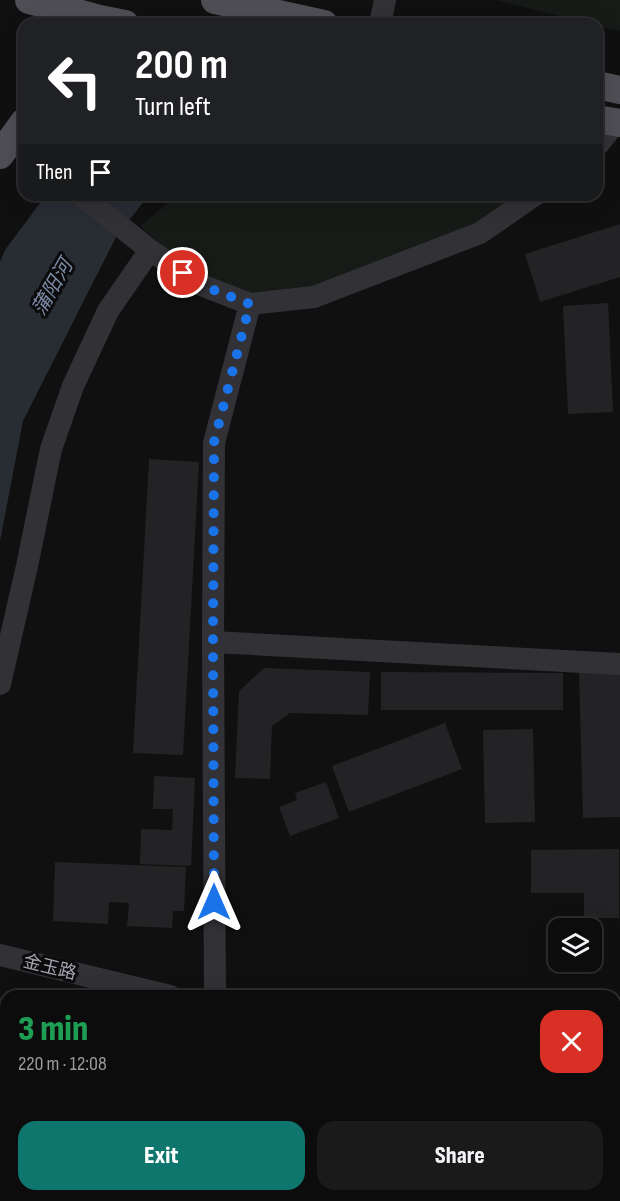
<!DOCTYPE html>
<html lang="en">
<head>
<meta charset="utf-8">
<style>
  body { margin:0; font-family:"Sofia Sans Condensed","Noto Sans SC",sans-serif; background:#1a1a1b; color:#f1f3f6; height:100vh; display:flex; flex-direction:column; font-size:22px; white-space:nowrap }
  * { box-sizing:border-box; margin:0 }
  p { font-size:20px; color:#9a9b9d }
  .icon { flex:none; width:33px; height:33px; fill:none; stroke:currentColor; stroke-width:2; stroke-linecap:round; stroke-linejoin:round }
  .map { position:relative; flex:1; overflow:hidden }
  .sheet { position:absolute; left:0px; top:990px; width:621px; height:212px; display:flex; flex-direction:column; background:#0c0c0d; border-radius:18px 18px 0 0; box-shadow:0 6px 24px #0002,0 0 0 2px #2c2c2e }
  .sheet>* { flex:none }
  .top-card { position:absolute; left:18px; top:18px; width:585px; height:183px; border-radius:18px; box-shadow:0 6px 24px #0002,0 0 0 2px #2c2c2e; background:#202124; color:#fff; overflow:hidden }
  .controls { position:absolute; left:548px; top:918px; display:grid; gap:12px }
  .controls a { display:grid; place-items:center; width:54px; height:54px; border-radius:12px; background:#0c0c0d; box-shadow:0 6px 24px #0002,0 0 0 2px #2c2c2e; font-size:30px }
  .pin { position:absolute; display:grid; place-items:center; width:51px; height:51px; color:#fff; margin:-26px; border:3px solid #fff; border-radius:50%; box-shadow:0 2px 6px #0007 }
  .me { position:absolute; width:66px; margin:-33px; rotate:0deg; stroke-linejoin:round; filter:drop-shadow(0 0 4px #0008) }
  .turn { display:flex; align-items:center; gap:21px; height:126px; padding:0 18px; font-size:27px }
  .turn .icon { width:78px; height:78px; stroke-width:2.5 }
  .turn b { display:block; font-size:42px; line-height:51px }
  .then { display:flex; align-items:center; height:57px; padding:0 18px; background:#0003; gap:12px; font-size:22px }
  .round { display:grid; place-items:center; flex:none; width:63px; height:63px; border-radius:18px; background:#1a1a1b }
  .headline { display:flex; align-items:center; justify-content:space-between; height:102px; padding:0 18px }
  h1 { font-size:36px; font-weight:800; line-height:45px; color:#1e9e55 }
  .cta { display:flex; gap:12px; margin-top:auto; padding:12px 18px }
  .cta a { flex:1; height:69px; border-radius:18px; background:#0f766e; color:#fff; font-size:24px; font-weight:800; line-height:69px; text-align:center }
  .cta a+a { background:#1a1a1b; color:#f1f3f6 }
  .map>svg:first-child { display:block }
  .green { fill:#171b18 }
  .water { fill:#282c33 }
  .building { fill:#232325 }
  .lines { fill:none; stroke-linecap:round; stroke-linejoin:round }
  .minor { stroke:#323136; stroke-width:22 }
  .major { stroke:#4e4e54; stroke-width:28 }
  .route { stroke:#1a73e8; stroke-width:10; stroke-dasharray:0 18 }
  .labels { text-anchor:middle; stroke-width:6; stroke-linejoin:round; paint-order:stroke }
  .street-label { font-size:18px; fill:#a3a4b0; stroke:#0b0b0c }
  .water-label { font-size:20px; font-style:italic; fill:#7d8ca8; stroke:#0b0b0c }
</style>
</head>
<body>
<div class="map">
<svg width="620" height="1201" viewBox="0 0 620 1201">
  <rect width="100%" height="100%" fill="#101011"/>
  <g class="green">
    <path d="M 496,0 L 620,0 L 620,31 L 597,26 L 597,24 L 591,24 Z"/>
    <path d="M 178,195 L 514,195 L 515,201 L 496,217 L 312,293 L 250,295 L 205,275 L 173,255 L 140,226 Z"/>
  </g>
  <path class="water" d="M 46,195 L 149,195 L 116,237 L 23,421 L 0,541 L 0,262 L 5,250 Z"/>
  <g class="building">
    <path d="M 620,224 L 620,277 L 540,302 L 525,254 Z"/>
    <path d="M 608,303 L 613,412 L 568,414 L 563,306 Z"/>
    <path d="M 149,459 L 199,462 L 183,755 L 133,753 Z"/>
    <path d="M 264,668 L 370,672 L 368,715 L 290,713 L 272,726 L 270,779 L 235,778 L 239,691 Z"/>
    <path d="M 620,670 L 620,817 L 583,818 L 579,671 Z"/>
    <path d="M 381,672 L 563,673 L 563,710 L 381,710 Z"/>
    <path d="M 445,723 L 462,769 L 349,812 L 332,766 Z"/>
    <path d="M 533,729 L 535,822 L 485,823 L 483,730 Z"/>
    <path d="M 154,776 L 195,778 L 191,866 L 140,864 L 141,829 L 172,830 L 173,809 L 153,809 Z"/>
    <path d="M 326,782 L 339,818 L 290,836 L 279,807 L 297,800 L 295,793 Z"/>
    <path d="M 619,849 L 619,918 L 584,918 L 584,893 L 531,893 L 531,850 Z"/>
    <path d="M 55,862 L 186,867 L 184,911 L 173,911 L 172,928 L 127,926 L 129,903 L 109,902 L 108,924 L 53,921 Z"/>
  </g>
  <g class="lines">
    <g class="minor">
      <path d="M 380,24 L 385,0"/>
      <path d="M 597,146 L 616,122"/>
      <path d="M 81,195 L 150,250 L 201,285 L 250,304 L 314,297 L 480,233 L 535,195"/>
      <path d="M 213,642 L 620,664"/>
      <path d="M 0,684 L 27,566 L 51,449 L 73,386 L 108,311 L 150,250"/>
      <path d="M 0,955 L 170,996"/>
      <path d="M 215,996 L 213,642 L 214,443 L 250,304"/>
      <path d="M 597,1196 L 606,1201"/>
      <path d="M 206,1201 L 206,1196"/>
    </g>
    <g class="major">
      <path d="M 29,0 L 100,19 L 125,24"/>
      <path d="M 215,0 L 324,24"/>
      <path d="M 597,85 L 620,90"/>
      <path d="M 597,119 L 620,123"/>
      <path d="M 0,155 L 24,122"/>
    </g>
  </g>
  <g class="lines">
    <path class="route" d="M 183,273 L 201,285 L 250,304 L 214,442 L 213,642 L 214,902"/>
  </g>
  <g class="labels">
    <g class="street-label">
      <text transform="translate(50 967) rotate(14)" y="6">金玉路</text>
    </g>
    <g class="water-label">
      <text transform="translate(52 287) rotate(-60)" y="7">蒲阳河</text>
    </g>
  </g>
</svg>
<div class="controls">
<a><svg class="icon" aria-label="layers" viewBox="0 0 24 24"><path d="M12 4l9 5-9 5-9-5zM3 14l9 5 9-5"/></svg></a>
</div>
<div class="pin" style="left:183px;top:273px;background:#d93025"><svg class="icon" aria-label="arrive" viewBox="0 0 24 24"><path d="M6 21V4h12l-3 4 3 4H6"/></svg></div>
<svg class="me" style="left:214px;top:902px" viewBox="-20 -20 40 40"><path d="M0-17L14 15 0 8-14 15z" fill="#1a73e8" stroke="#fff" stroke-width="4"/></svg>
<div class="top-card">
<div class="turn"><svg class="icon" aria-label="left" viewBox="0 0 24 24"><path d="M17 20v-9H6M10 6l-5 5 5 5"/></svg><div><b>200 m</b>Turn left</div></div>
<div class="then">Then<svg class="icon" aria-label="arrive" viewBox="0 0 24 24"><path d="M6 21V4h12l-3 4 3 4H6"/></svg></div>
</div>
<section class="sheet">
<div class="headline"><div><h1>3 min</h1><p>220 m · 12:08</p></div><a class="round" style="background:#d93025;color:#fff"><svg class="icon" aria-label="close" viewBox="0 0 24 24"><path d="M6 6l12 12M18 6L6 18"/></svg></a></div>
<div class="cta"><a>Exit</a><a>Share</a></div>
</section>
</div>
</body>
</html>
